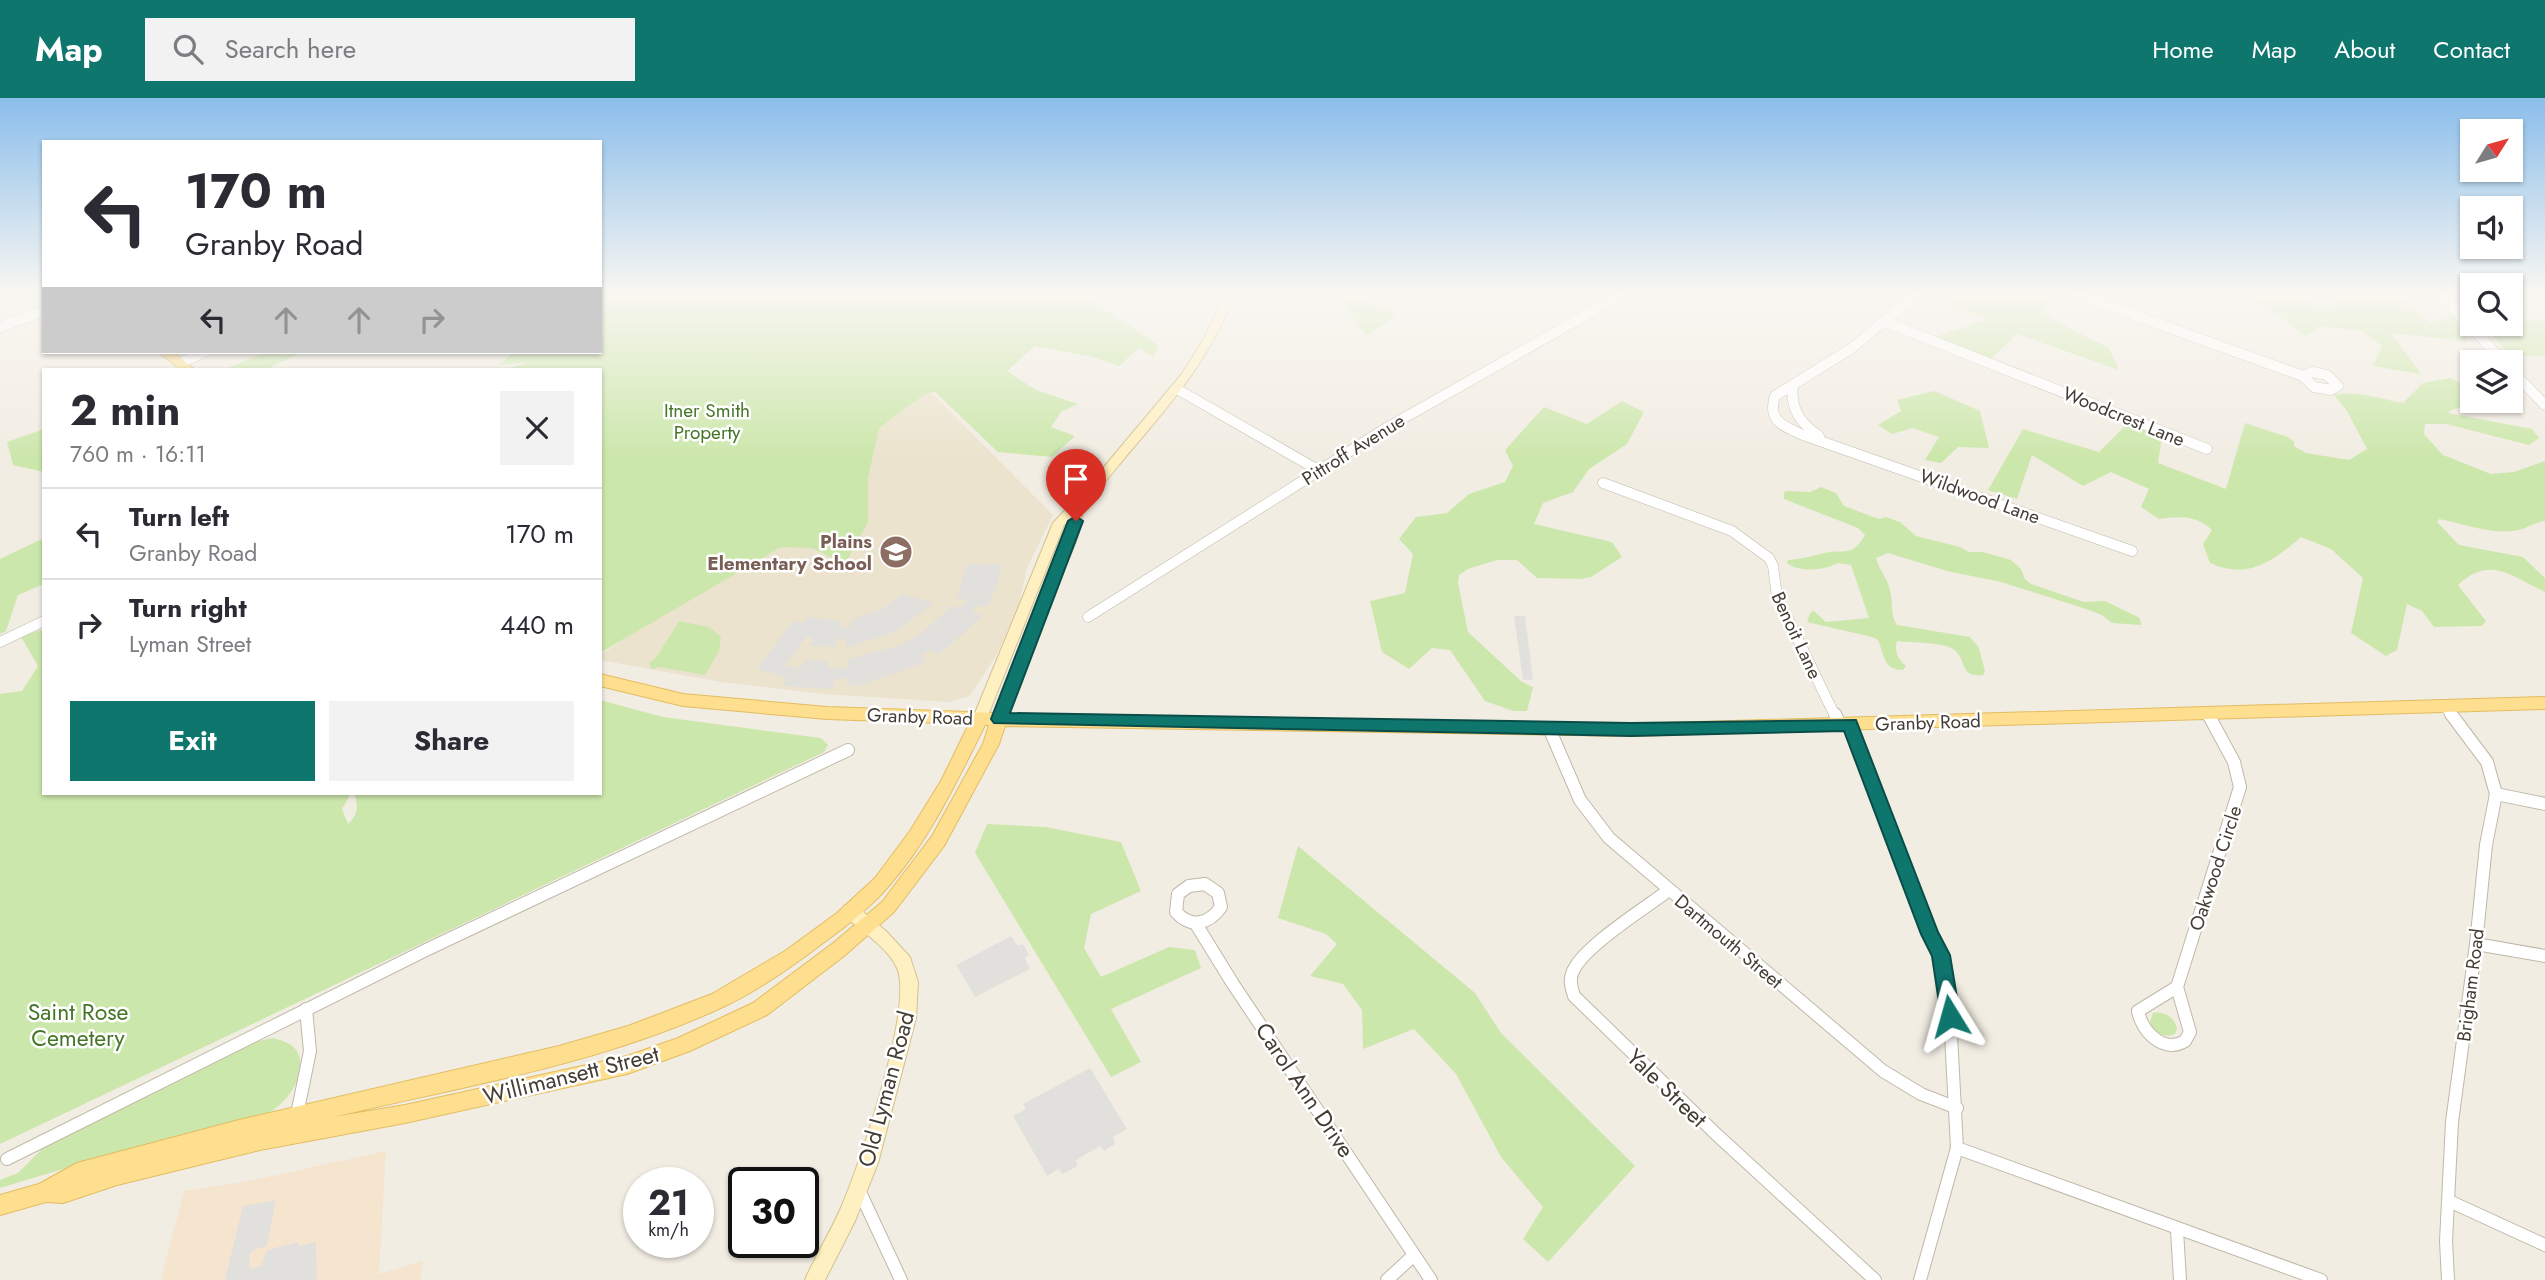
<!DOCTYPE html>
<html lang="en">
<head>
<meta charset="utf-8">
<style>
  body { margin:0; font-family:Jost,sans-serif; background:#f2f2f3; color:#2b2b33; height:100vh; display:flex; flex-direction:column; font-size:26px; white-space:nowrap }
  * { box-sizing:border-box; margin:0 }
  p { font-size:23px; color:#7c7c81 }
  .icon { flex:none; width:38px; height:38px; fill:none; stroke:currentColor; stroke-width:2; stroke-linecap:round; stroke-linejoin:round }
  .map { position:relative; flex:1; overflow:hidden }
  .sheet { position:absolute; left:42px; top:270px; width:560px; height:427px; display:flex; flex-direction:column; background:#fff; border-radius:0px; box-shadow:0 2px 5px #0004 }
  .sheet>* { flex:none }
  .guide { position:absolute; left:42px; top:42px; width:560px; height:214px; border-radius:0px; box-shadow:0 2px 5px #0004; background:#fff; color:#2b2b33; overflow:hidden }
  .needle { width:46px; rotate:53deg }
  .buttons { position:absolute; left:2460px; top:21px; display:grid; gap:14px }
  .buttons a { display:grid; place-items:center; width:63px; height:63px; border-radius:0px; background:#fff; box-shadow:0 2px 5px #0004; font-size:35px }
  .speed { position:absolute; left:623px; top:1069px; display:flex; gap:14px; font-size:35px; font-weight:700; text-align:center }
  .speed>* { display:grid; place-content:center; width:91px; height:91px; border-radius:50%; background:#fff; box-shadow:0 2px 5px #0004; line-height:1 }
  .speed small { font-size:18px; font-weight:400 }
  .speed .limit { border:4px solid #111; border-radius:10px; background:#fff; color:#111 }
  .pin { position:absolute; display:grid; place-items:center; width:60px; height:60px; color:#fff; margin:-72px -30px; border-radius:50% 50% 50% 0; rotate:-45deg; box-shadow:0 0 7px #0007 }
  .pin .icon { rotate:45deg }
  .me { position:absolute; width:77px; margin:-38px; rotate:352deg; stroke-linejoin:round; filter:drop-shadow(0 0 5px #0008) }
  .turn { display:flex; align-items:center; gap:24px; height:147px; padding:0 28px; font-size:32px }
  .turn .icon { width:91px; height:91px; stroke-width:2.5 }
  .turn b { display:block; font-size:49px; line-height:60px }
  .lanes { display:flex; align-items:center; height:66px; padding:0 28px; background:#0003; justify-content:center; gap:35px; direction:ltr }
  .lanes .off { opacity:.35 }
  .round { display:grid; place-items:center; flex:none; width:74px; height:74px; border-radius:0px; background:#f2f2f3 }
  .summary { display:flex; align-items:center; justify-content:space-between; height:119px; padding:0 28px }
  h1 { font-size:42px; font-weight:700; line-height:52px }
  .action { display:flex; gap:14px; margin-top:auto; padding:14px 28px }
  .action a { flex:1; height:80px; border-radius:0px; background:#0f766e; color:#fff; font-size:28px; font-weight:700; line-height:80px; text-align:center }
  .action a+a { background:#f2f2f3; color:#2b2b33 }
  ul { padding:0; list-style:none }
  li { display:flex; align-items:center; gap:21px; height:91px; padding:0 28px; border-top:2px solid #e1e1e2 }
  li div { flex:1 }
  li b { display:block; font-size:26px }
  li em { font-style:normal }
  header { display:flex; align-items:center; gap:42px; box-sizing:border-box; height:98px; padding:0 35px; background:#0f766e; color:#fff }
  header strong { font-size:33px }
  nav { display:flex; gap:38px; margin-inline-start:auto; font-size:24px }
  .search { width:490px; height:63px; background:#f2f2f3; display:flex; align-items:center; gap:18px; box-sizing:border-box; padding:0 24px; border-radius:0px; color:#7c7c81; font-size:26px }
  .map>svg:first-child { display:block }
  .commercial { fill:#f5e4ce }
  .education { fill:#ebe3cd }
  .green { fill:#cce7ab }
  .parking { fill:#e2e0dc }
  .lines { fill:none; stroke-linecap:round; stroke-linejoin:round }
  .minor-far1-casing { stroke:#c0b8a9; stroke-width:11 }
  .minor-casing { stroke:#c0b8a9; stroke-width:14 }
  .secondary-casing { stroke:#d2c193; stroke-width:2 }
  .primary-casing { stroke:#e3bc60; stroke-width:2 }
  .minor-far1 { stroke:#fff; stroke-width:10 }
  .minor { stroke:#fff; stroke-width:12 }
  .secondary { fill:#fff0c1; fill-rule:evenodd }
  .primary { fill:#fedf90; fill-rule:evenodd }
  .route { fill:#0f766e; stroke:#0a4d48; stroke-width:2 }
  .labels { text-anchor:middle; stroke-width:5; stroke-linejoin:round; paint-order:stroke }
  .park-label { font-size:19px; fill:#457527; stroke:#fff }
  .street-label { font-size:19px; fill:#443d34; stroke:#fff }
  .education-label { font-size:19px; font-weight:bold; fill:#785e54; stroke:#fff; text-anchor:end }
  .near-park-label { font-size:23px; fill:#457527; stroke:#fff }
  .near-street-label { font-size:23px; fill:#443d34; stroke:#fff }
</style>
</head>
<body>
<header>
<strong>Map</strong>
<div class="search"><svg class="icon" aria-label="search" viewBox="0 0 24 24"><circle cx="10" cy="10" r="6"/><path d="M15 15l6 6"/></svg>Search here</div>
<nav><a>Home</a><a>Map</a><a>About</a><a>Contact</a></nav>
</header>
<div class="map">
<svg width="2545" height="1182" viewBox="0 0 2545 1182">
  <rect width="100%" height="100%" fill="#f2ede3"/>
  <path class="commercial" d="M 386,1053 L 379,1176 L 423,1163 L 420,1182 L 161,1182 L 184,1093 L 249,1083 Z"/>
  <path class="education" d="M 930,293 L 1053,417 L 1027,470 L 1018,510 L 998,554 L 970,598 L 949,604 L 824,596 L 721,584 L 600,562 L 600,557 L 781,438 L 882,317 Z"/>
  <g class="green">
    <path d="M 600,195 L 1080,195 L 1158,247 L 1154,259 L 1139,250 L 1119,268 L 1093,259 L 1035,248 L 1007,273 L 1036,292 L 1078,306 L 1061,314 L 1051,329 L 1075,338 L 1052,359 L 998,354 L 935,294 L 925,296 L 879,330 L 868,380 L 868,424 L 845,466 L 812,450 L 781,449 L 600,555 L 600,271 L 507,271 L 529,264 L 499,267 L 514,254 L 600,254 Z"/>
    <path d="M 1353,195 L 1398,217 L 1366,237 L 1339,200 Z"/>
    <path d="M 1930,195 L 1986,195 L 1998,200 L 2010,195 L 2061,195 L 2042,213 L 2063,227 L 2109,250 L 2119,272 L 2017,236 L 1991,261 L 1936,239 L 1987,221 L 1927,198 Z"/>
    <path d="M 2241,195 L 2290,195 L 2330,211 L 2340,195 L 2430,195 L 2404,207 L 2430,225 L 2454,215 L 2467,243 L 2391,235 L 2421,276 L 2373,268 L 2382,248 L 2360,232 L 2319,229 L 2305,238 L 2278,217 Z"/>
    <path d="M 2545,222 L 2545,258 L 2510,257 L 2489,233 L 2522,223 Z"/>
    <path d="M 265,254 L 298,256 L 267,271 L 226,271 Z"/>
    <path d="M 2450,280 L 2473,290 L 2473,303 L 2485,303 L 2451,312 L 2448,315 L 2532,331 L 2539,340 L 2529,347 L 2446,326 L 2425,326 L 2424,336 L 2443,357 L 2491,376 L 2514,374 L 2545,363 L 2545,423 C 2534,424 2528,430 2518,432 C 2495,438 2462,425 2439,421 L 2437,424 L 2459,447 L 2523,459 L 2545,480 L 2545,494 C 2511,478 2490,457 2458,487 L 2486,523 L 2482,528 L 2434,529 L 2422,513 L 2407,506 L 2397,552 L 2386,558 L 2351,535 L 2363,480 L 2331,451 L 2301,439 C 2272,464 2248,482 2210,465 L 2203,446 L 2212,432 C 2197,417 2179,418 2159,421 L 2141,409 L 2149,391 L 2111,374 L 2083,388 L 2032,357 L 2017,401 L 1988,392 L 2023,331 L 2099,354 L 2128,325 L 2162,338 L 2158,365 L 2226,391 L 2245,325 L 2288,339 L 2294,344 L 2294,348 L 2306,355 L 2349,362 L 2367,351 L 2347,313 L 2334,297 C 2356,292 2381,301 2403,305 L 2423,285 Z"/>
    <path d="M 1934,293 L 1980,313 L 1989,350 L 1958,349 L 1941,365 L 1925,362 L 1939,339 L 1913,330 L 1892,336 L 1878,327 L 1901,313 L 1897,302 Z"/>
    <path d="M 1622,303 L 1644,314 L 1627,346 L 1589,371 L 1573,394 L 1543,405 L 1534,426 L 1612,444 L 1622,459 L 1591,479 L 1581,481 L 1537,480 L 1517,462 L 1497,462 L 1468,471 L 1459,477 L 1458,485 L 1468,534 L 1522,584 L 1533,589 L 1527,613 L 1513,613 L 1485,603 L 1450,552 L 1432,550 L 1409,571 L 1382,554 L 1370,503 L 1405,495 L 1413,456 L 1399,441 L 1416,419 L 1447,415 L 1469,396 L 1505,384 L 1513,368 L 1505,352 L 1544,309 L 1587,326 Z"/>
    <path d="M 44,331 L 44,374 L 13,367 L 7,344 Z"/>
    <path d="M 1821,389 L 1836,395 L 1844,408 L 1879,421 L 1886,419 L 1900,424 L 1916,438 L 1960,449 L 1969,454 L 1983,454 L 2011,462 L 2021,471 L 2025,481 L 2031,486 L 2084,504 L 2105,503 L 2140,520 L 2141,527 L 2112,525 L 2102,517 L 2083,510 L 2001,484 L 1947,473 L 1888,455 L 1876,460 C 1879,472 1888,481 1890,492 C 1893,504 1890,517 1897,527 L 1970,539 L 1979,550 L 1985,573 L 1983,577 C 1958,580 1968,561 1953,551 C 1943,544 1911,545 1897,543 C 1894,553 1898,561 1906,568 L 1903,572 C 1883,572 1885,558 1878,542 L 1872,539 L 1807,524 L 1810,515 L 1814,513 L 1826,524 L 1869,520 L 1851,467 L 1838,465 C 1826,472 1799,475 1787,465 L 1788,462 C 1800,461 1810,459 1821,456 C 1843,449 1851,462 1865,437 L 1858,430 L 1784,401 L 1784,394 L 1787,393 L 1810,394 Z"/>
    <path d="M 44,440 L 44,486 L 18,497 L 6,533 L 0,536 L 0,461 Z"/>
    <path d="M 679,523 L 708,529 L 721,538 L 719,553 L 705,577 L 659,569 L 652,571 L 649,565 L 656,560 Z"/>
    <path d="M 44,531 L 44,695 L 351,695 L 342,711 L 348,726 C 359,716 358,708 354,695 L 600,695 L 600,602 L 663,619 L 821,640 L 828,647 L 824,654 L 0,1046 L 0,596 L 22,593 L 38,568 L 21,539 Z"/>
    <path d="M 987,726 L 1046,729 L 1121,744 L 1141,793 L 1091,816 L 1084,850 L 1101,879 L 1169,849 L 1195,852 L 1201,870 L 1111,911 L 1141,964 L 1111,979 L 975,755 Z"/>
    <path d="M 1298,748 L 1475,895 L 1501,935 L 1635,1068 L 1548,1164 L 1523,1141 L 1543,1109 L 1501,1059 L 1456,976 L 1414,931 L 1363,951 L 1362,912 L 1343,886 L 1310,878 L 1337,846 L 1326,836 L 1278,820 Z"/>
    <path d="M 2153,915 C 2164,913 2174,919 2177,930 L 2175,936 C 2164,941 2154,934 2150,924 Z"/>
    <path d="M 273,940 C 288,944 301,949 300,967 C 300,987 285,1005 269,1015 C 240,1033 199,1035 166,1043 C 110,1057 55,1073 0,1090 L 0,1082 L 18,1075 L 42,1051 L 254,944 Z"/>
  </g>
  <g class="parking">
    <path d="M 1001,466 L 999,481 L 987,509 L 978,507 L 972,513 L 982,518 L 946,551 L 937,557 L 932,552 L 921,556 L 926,564 L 861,587 L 850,588 L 848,580 L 835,581 L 832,590 L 827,591 L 783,588 L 787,580 L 757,571 L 793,523 L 802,525 L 808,519 L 840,523 L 842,531 L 851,528 L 851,522 L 884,510 L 902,496 L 933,505 L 899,532 L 853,548 L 847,549 L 844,540 L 838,541 L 836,549 L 809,548 L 813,541 L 807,538 L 785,568 L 800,570 L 806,562 L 828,563 L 828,571 L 847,570 L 849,561 L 900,547 L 922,535 L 951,508 L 961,510 L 966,502 L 957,499 L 967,467 Z"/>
    <path d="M 1514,518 L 1525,518 L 1533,582 L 1523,582 Z"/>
    <path d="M 1011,838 L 1018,848 L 1023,846 L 1029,857 L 1025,860 L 1030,871 L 975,899 L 956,867 Z"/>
    <path d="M 1090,970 L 1127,1031 L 1113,1039 L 1115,1046 L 1104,1053 L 1100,1048 L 1076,1062 L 1077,1068 L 1063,1076 L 1058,1071 L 1047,1078 L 1013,1018 L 1026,1011 L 1023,1006 Z"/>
    <path d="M 276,1102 L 267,1148 L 253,1152 L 250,1156 L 249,1168 L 251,1170 L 261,1168 L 267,1152 L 298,1144 L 298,1148 L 316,1144 L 317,1182 L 225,1182 L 243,1108 Z"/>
  </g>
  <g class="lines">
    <defs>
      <g id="minor-far1">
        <path d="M 1918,195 L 1852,250 L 1775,298 C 1767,323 1783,328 1803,337 L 2132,453"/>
        <path d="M 2073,195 L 2303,278"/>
        <path d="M 2439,195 L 2504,264"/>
        <path d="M 1885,224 L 2207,351"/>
        <path d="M 0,229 L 44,213"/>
        <path d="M 180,265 L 205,254"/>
        <path d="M 2511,272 L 2545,307"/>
        <path d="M 2312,274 L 2327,277 L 2338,288 L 2331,292 L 2314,289 L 2303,278 Z"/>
        <path d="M 1793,287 C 1790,311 1800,325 1819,338"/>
        <path d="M 1177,291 L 1318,372"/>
        <path d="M 1603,385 L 1732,433 L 1769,460 L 1773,468 L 1777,498 L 1835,618"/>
        <path d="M 1088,519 L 1388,329 L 1625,195"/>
        <path d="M 0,544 L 44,523"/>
        <path d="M 2445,608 L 2452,618"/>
      </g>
      <g id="minor">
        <path d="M 1835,616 L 1840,627"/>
        <path d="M 1850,626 L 1930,836 L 1941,857 L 1950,918 L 1957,1050 L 1920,1182"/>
        <path d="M 1549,630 L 1580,702 L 1609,740 L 1883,973 L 1921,996 L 1957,1010"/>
        <path d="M 2496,696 L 2545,706"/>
        <path d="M 1205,786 L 1218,795 L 1221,809 C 1209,826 1191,831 1176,814 L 1178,796 L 1189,788 Z"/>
        <path d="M 1669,792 C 1647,809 1579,851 1572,876 C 1569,883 1572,891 1574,898 L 1716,1036 L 1875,1182"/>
        <path d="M 1196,826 L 1233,886 L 1431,1182"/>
        <path d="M 2476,846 L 2545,858"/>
        <path d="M 2177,889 L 2240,689 L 2234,664 L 2208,616"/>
        <path d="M 2177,889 L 2190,934 L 2185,943 C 2164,956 2142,934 2138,913 Z"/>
        <path d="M 296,1021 L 310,953 L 306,911"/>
        <path d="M 1957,1050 L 2321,1182"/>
        <path d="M 7,1061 L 426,852 L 848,652"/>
        <path d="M 859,1092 L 901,1182"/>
        <path d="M 2449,1103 L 2545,1147"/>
        <path d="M 2177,1132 L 2180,1182"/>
        <path d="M 1387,1182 L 1414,1157"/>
        <path d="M 2448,1182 L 2446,1143 L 2452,1024 L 2476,846 L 2486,747 L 2496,696 L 2487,664 L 2451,616"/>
      </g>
      <g id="secondary">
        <path d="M 1225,195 L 1235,195 C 1212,258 1171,306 1128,356 C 1113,374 1098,393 1082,410 C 1083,439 1065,465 1055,492 C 1039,535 1024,585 1004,625 L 994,625 L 992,621 L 1070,422 L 1064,427 L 987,620 L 985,624 L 975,624 L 973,620 L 1053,425 L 1088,388 L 1181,277 L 1205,239 Z"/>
        <path d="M 850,806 L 856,808 L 886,833 L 910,859 L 918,884 L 916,920 L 878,1065 L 855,1123 L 825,1182 L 805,1182 C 816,1156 832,1132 843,1105 C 860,1065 914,907 897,870 C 889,851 860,831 844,818 L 842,813 L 844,808 Z"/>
      </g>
      <g id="primary">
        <path d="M 159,254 L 173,254 L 194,271 L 180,271 Z"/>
        <path d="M 600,576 L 683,596 L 827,609 L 1022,616 L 1631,626 L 2545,599 L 2545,611 L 1631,638 L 1005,628 L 999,646 L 944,748 L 894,814 L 844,858 L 767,917 L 690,953 L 627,976 L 405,1025 L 260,1052 L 117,1087 L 63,1105 L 46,1104 L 0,1117 L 0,1097 L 39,1086 L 77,1065 L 239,1022 L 559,948 L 628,928 L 712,896 L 785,853 L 837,815 L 875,780 L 910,733 L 941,683 L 969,626 L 827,621 L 683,608 L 600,588 ZM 985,627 L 989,627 L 983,646 L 932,738 L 882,804 L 832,846 L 753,905 L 678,940 L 627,958 L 405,1007 L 333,1019 C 464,988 602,966 725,908 C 759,892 793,868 823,845 C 845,829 869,811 887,790 C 929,743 957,683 985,627 Z"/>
      </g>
    </defs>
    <use href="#minor-far1" class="minor-far1-casing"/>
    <use href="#minor" class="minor-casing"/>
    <use href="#secondary" class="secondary-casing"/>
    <use href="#primary" class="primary-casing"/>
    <use href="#minor-far1" class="minor-far1"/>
    <use href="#minor" class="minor"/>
    <use href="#secondary" class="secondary"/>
    <use href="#primary" class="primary"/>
  </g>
  <linearGradient id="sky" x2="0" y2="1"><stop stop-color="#8bbeeb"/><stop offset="0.54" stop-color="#f9f7f2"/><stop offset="1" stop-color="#f9f7f2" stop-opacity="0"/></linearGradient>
  <rect width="2545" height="361" fill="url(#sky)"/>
  <path class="route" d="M 1076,418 L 1083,423 L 1010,615 L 1631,625 L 1856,622 L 1938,834 L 1950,857 L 1960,918 L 1957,924 L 1950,926 L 1943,924 L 1941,918 L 1932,858 L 1921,836 L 1844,633 L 1631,638 L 994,625 L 991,621 L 1068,423 Z"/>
  <defs>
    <symbol id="school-disc" viewBox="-11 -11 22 22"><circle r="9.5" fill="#8d6e63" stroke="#fff"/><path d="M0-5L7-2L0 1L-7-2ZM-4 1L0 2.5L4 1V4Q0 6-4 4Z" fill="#fff"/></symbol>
  </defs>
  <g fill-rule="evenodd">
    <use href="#school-disc" x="877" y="435" width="38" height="38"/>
  </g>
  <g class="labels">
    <g class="park-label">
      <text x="707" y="319">Itner Smith<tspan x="707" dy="22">Property</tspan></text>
    </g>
    <g class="street-label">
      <text transform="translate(2124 318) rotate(22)" y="7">Woodcrest Lane</text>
      <text transform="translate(1353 351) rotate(-32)" y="7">Pittroff Avenue</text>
      <text transform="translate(1980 398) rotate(20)" y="7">Wildwood Lane</text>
      <text transform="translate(1797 537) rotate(65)" y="7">Benoit Lane</text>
      <text transform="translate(920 618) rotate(2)" y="7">Granby Road</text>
      <text transform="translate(1928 624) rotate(-2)" y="7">Granby Road</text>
      <text transform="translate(2215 770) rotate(-72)" y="7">Oakwood Circle</text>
      <text transform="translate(1729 843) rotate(40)" y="7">Dartmouth Street</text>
      <text transform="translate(2470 887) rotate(-83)" y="7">Brigham Road</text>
    </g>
    <g class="education-label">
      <text x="872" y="450">Plains<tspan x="872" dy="22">Elementary School</tspan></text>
    </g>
    <g class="near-park-label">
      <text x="78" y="922">Saint Rose<tspan x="78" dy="26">Cemetery</tspan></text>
    </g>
    <g class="near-street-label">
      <text transform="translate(571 977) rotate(-14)" y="8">Willimansett Street</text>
      <text transform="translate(1667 990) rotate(44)" y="8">Yale Street</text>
      <text transform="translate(886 991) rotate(-75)" y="8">Old Lyman Road</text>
      <text transform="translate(1305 992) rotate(56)" y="8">Carol Ann Drive</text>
    </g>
  </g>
</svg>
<div class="buttons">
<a><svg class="needle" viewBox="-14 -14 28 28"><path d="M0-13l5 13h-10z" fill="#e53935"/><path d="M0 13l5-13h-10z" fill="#7c7c81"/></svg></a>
<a><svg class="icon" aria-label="sound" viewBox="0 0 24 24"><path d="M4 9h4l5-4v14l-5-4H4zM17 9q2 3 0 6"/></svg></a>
<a><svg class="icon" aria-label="search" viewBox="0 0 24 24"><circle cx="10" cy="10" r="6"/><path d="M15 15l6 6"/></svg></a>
<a><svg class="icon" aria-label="layers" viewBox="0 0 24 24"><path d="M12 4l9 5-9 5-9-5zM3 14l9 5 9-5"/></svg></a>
</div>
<div class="speed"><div>21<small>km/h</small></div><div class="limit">30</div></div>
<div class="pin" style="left:1076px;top:423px;background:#d93025"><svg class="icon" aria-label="arrive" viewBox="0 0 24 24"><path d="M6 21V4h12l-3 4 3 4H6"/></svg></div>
<svg class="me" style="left:1950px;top:918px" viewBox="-20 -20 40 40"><path d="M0-17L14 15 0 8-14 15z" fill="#0f766e" stroke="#fff" stroke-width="4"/></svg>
<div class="guide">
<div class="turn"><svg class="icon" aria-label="left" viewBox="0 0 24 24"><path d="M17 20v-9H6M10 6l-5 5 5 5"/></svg><div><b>170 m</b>Granby Road</div></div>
<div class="lanes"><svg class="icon" aria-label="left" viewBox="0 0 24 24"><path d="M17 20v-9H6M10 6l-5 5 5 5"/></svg><svg class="icon off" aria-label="ahead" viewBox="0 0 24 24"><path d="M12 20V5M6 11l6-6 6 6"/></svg><svg class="icon off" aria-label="ahead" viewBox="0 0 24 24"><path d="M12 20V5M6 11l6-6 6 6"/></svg><svg class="icon off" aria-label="right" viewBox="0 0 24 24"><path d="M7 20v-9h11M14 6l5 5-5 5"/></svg></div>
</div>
<section class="sheet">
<div class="summary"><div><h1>2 min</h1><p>760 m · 16:11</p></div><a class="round"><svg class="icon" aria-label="close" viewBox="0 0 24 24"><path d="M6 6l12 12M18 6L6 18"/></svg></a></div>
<ul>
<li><svg class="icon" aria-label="left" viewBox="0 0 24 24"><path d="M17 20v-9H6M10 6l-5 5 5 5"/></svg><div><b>Turn left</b><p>Granby Road</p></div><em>170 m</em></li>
<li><svg class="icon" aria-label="right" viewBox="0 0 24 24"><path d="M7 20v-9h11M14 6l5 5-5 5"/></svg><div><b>Turn right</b><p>Lyman Street</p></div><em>440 m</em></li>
</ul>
<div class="action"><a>Exit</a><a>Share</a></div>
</section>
</div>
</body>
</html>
